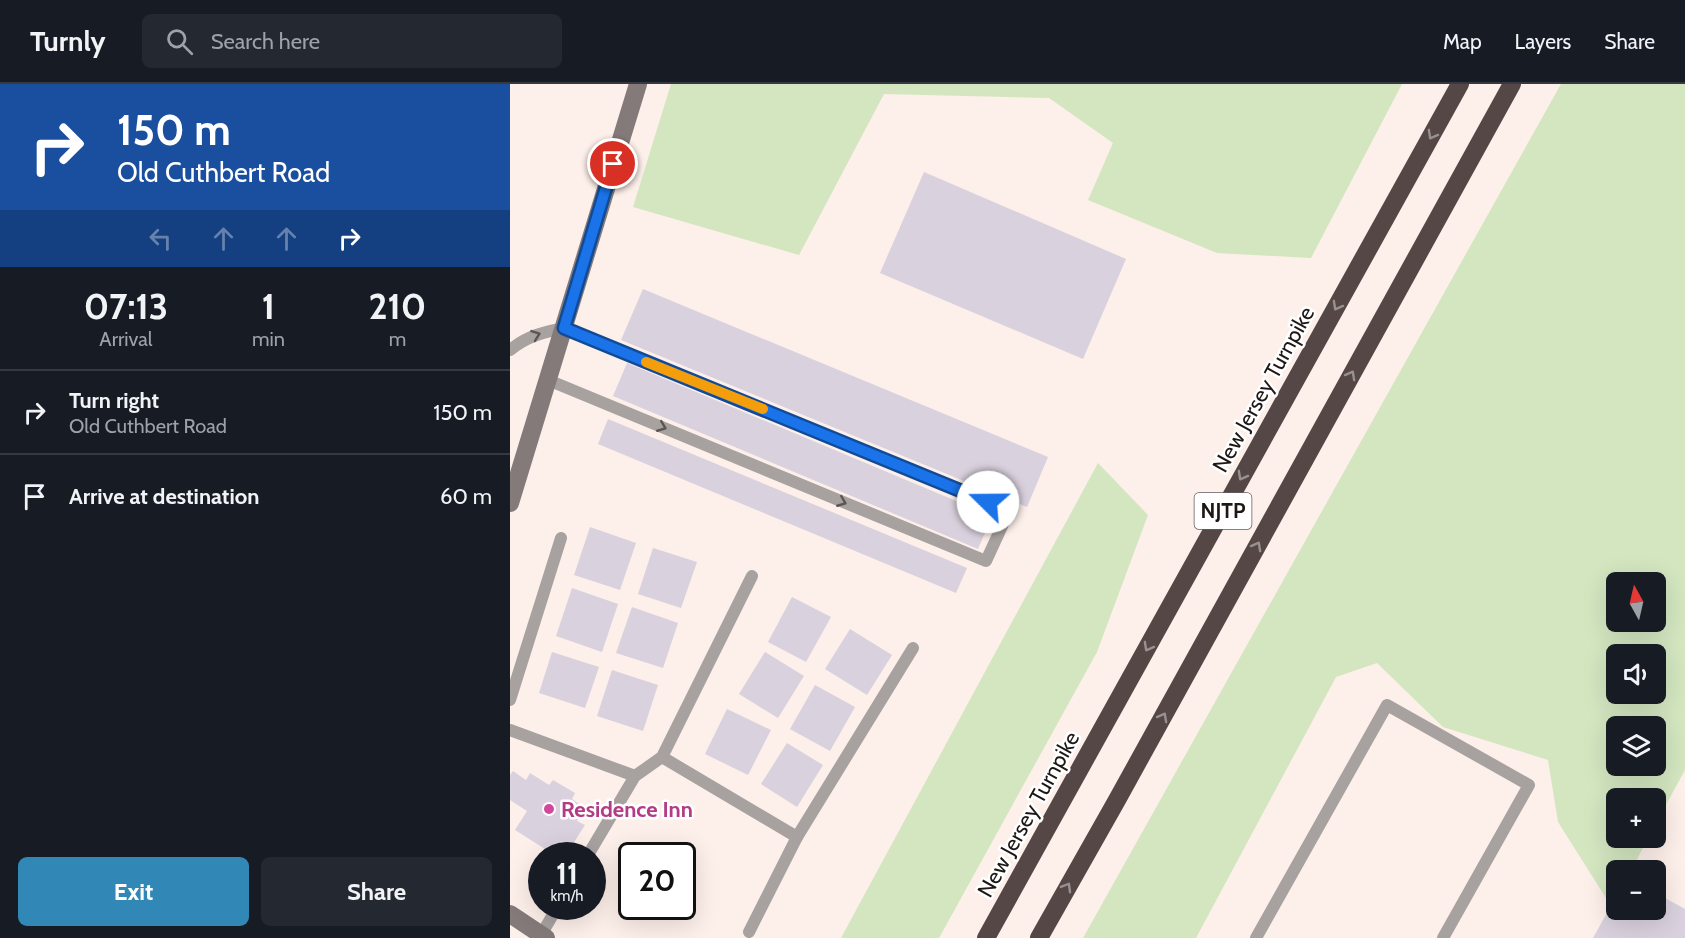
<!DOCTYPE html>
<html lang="en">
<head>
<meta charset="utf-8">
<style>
  body { margin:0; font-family:Cabin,sans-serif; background:#242831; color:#f1f3f6; height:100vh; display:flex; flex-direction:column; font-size:22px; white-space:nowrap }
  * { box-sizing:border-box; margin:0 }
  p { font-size:20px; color:#9ea1a6 }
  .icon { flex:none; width:33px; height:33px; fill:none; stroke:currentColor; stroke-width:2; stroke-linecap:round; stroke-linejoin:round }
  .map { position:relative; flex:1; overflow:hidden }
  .details { display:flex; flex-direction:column; background:#171b24; width:510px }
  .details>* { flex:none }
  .hud { background:#1a4fa0; color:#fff; overflow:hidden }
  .needle { width:39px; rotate:352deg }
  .buttons { position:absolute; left:1096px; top:488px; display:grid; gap:12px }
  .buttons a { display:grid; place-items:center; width:60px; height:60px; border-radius:9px; background:#171b24; box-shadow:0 6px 24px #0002; font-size:30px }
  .speed { position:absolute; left:18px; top:758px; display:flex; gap:12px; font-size:30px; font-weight:700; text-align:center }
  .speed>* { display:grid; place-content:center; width:78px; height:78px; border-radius:50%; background:#171b24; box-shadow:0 6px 24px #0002; line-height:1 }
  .speed small { font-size:15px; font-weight:400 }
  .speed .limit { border:3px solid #111; border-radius:9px; background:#fff; color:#111 }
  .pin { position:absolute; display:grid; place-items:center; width:51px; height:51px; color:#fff; margin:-26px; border:3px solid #fff; border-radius:50%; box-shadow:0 2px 6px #0007 }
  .me { position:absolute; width:66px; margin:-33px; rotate:292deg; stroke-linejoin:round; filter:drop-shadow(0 0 4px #0008) }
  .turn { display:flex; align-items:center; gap:21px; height:126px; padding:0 18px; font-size:27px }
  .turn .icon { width:78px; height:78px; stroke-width:2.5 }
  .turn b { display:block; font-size:42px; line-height:51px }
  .lanes { display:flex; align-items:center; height:57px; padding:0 18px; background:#0003; justify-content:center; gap:30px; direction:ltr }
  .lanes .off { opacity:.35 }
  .eta { display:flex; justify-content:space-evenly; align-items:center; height:102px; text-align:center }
  .eta b { font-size:36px; font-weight:700; line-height:42px }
  .button { display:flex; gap:12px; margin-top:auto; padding:12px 18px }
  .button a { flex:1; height:69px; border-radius:9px; background:#3188b7; color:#fff; font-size:24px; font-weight:700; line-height:69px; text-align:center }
  .button a+a { background:#242831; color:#f1f3f6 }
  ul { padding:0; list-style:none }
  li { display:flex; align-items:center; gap:18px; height:84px; padding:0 18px; border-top:2px solid #363941 }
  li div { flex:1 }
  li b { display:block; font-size:22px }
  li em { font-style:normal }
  header { display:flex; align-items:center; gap:36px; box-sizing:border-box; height:84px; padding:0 30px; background:#171b24; border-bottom:2px solid #363941 }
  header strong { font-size:28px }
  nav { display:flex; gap:33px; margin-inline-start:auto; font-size:21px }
  .search { width:420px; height:54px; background:#242831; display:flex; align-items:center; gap:15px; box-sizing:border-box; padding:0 21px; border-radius:9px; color:#9ea1a6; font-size:22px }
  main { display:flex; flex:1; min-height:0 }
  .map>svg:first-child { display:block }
  .green { fill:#d3e6c0; fill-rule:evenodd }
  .building { fill:#d9d1dd }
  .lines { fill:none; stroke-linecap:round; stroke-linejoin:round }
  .lane { stroke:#a7a1a0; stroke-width:12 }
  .secondary { stroke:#837a79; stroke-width:18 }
  .highway { stroke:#544746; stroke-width:18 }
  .oneway { stroke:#989190 }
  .oneway2 { stroke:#5b5654 }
  .route-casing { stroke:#114b97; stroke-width:15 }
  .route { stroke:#1a73e8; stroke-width:10 }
  .slow { stroke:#f59e0b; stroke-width:10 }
  .hotel-dot { fill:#d1479c; stroke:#fff; stroke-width:2 }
  .labels { text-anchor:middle; stroke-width:5; stroke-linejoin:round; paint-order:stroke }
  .shield { fill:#fff; stroke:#615d5c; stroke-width:1.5 }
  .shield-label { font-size:21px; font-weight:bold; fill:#1d1816 }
  .street-label { font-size:22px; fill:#1d1816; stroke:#fff }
  .hotel-label { font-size:22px; font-weight:bold; fill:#b23c85; stroke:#fff; text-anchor:start }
</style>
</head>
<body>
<header>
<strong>Turnly</strong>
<div class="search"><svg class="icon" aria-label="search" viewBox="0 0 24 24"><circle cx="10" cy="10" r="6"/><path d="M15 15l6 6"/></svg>Search here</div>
<nav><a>Map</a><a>Layers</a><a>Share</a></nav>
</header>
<main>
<section class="details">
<div class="hud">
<div class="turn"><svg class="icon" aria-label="right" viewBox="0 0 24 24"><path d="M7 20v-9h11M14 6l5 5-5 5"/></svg><div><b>150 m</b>Old Cuthbert Road</div></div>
<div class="lanes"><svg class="icon off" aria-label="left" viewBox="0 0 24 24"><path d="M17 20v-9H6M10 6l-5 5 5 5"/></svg><svg class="icon off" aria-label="ahead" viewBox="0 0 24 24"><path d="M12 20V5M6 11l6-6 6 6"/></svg><svg class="icon off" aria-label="ahead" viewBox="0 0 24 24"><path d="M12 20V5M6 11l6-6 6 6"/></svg><svg class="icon" aria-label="right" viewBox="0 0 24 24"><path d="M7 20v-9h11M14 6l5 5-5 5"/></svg></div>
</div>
<div class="eta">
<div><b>07:13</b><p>Arrival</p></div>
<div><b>1</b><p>min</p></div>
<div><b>210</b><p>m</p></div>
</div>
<ul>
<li><svg class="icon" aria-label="right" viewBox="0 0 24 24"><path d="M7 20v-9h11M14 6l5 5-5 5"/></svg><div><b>Turn right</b><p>Old Cuthbert Road</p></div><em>150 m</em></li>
<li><svg class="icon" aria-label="arrive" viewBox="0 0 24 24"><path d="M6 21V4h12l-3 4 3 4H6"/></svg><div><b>Arrive at destination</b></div><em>60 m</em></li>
</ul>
<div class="button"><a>Exit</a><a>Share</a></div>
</section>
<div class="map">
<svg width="1175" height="854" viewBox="0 0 1175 854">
  <rect width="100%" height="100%" fill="#fdefe9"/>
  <g class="green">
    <path d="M 161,0 L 892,0 L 801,174 L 707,169 L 578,116 L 603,59 L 539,14 L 374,10 L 289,171 L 123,123 Z"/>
    <path d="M 1051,0 L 1175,0 L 1175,686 L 1146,739 L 1146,714 L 1107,714 L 1107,753 L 1139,753 L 1121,786 L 1107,786 L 1107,811 L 1101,822 L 1048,738 L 1038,676 L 933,643 L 867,579 L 826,593 L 686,854 L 573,854 ZM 1107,498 L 1146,498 L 1146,537 L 1107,537 ZM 1107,570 L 1146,570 L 1146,609 L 1107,609 ZM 1107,642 L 1146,642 L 1146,681 L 1107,681 Z"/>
    <path d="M 588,379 L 638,431 L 587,568 L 429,854 L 331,854 Z"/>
  </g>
  <g class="building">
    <path d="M 414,88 L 616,175 L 573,275 L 370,189 Z"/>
    <path d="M 133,205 L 538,373 L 517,423 L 111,256 Z"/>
    <path d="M 117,279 L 482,432 L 468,465 L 103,312 Z"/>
    <path d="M 98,335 L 457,484 L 446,509 L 88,360 Z"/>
    <path d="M 80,443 L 126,459 L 110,506 L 64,491 Z"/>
    <path d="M 143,464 L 187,478 L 171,524 L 128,510 Z"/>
    <path d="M 62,504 L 108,520 L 92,568 L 46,552 Z"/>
    <path d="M 282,513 L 321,533 L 296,578 L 258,558 Z"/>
    <path d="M 122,523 L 168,539 L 153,584 L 106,569 Z"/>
    <path d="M 340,545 L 382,571 L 357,611 L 315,585 Z"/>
    <path d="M 42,568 L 89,583 L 75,624 L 29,609 Z"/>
    <path d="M 255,568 L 294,592 L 268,634 L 229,610 Z"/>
    <path d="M 102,586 L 148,601 L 133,647 L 87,632 Z"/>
    <path d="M 305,601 L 345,623 L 320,667 L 280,645 Z"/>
    <path d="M 217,625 L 261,646 L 238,691 L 195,670 Z"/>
    <path d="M 277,659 L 313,681 L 287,723 L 251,700 Z"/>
    <path d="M 3,687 L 16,696 L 20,689 L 39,701 L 43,696 L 65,709 L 62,715 L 75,724 L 67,737 L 75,741 L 61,763 L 51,757 L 43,770 L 5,746 L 17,727 L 0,716 L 0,691 Z"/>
    <path d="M 1146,809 L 1175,825 L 1175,854 L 1083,854 L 1107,811 L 1107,825 L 1146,825 Z"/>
  </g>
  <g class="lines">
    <g class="lane">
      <path d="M 0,266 C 17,252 34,248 54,244 L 499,427 L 476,477 L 38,296"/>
      <path d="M 0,616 L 51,454"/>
      <path d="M 0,646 L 125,692"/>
      <path d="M 152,673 L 287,753 L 403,564"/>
      <path d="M 78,771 L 125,692 L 152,673 L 242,492"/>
      <path d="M 239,848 L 287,753"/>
      <path d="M 31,851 L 48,822"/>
      <path d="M 746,854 L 877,621 L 1019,701 L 933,854"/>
    </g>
    <g class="secondary">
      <path d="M 0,419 L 128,0"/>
      <path d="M 0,830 L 36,854"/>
    </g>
    <g class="highway">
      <path d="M 476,854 L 950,0"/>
      <path d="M 529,854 L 607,716 L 1002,0"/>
    </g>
  </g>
  <defs><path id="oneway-chevron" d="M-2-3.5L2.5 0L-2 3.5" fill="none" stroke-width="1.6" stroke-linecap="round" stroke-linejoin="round" transform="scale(1.5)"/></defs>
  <g class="oneway">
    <use href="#oneway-chevron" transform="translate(922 51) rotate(119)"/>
    <use href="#oneway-chevron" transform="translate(827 222) rotate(119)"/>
    <use href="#oneway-chevron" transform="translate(841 291) rotate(-61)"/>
    <use href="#oneway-chevron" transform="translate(732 392) rotate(119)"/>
    <use href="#oneway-chevron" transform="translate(747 462) rotate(-61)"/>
    <use href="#oneway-chevron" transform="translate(638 563) rotate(119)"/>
    <use href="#oneway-chevron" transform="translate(653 633) rotate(-61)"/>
    <use href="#oneway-chevron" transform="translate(557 803) rotate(-60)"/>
  </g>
  <g class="oneway2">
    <use href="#oneway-chevron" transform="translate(26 251) rotate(-20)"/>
    <use href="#oneway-chevron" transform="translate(152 343) rotate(22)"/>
    <use href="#oneway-chevron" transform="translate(332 418) rotate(22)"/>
  </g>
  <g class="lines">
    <defs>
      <path id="route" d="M 103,80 L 54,244 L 478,418"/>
    </defs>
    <use href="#route" class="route-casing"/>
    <use href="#route" class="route"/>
    <path class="slow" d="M 136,278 L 253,325"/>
  </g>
  <circle class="hotel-dot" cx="39" cy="725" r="6"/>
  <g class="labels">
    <rect class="shield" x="684.5" y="409" width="57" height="36" rx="4.5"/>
    <g class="shield-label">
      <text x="713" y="434">NJTP</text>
    </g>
    <g class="street-label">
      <text transform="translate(753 305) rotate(-61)" y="8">New Jersey Turnpike</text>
      <text transform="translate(518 730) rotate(-61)" y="8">New Jersey Turnpike</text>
    </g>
    <g class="hotel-label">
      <text x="51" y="733">Residence Inn</text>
    </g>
  </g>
</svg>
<div class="buttons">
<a><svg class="needle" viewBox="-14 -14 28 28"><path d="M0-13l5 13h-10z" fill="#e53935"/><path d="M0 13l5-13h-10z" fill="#9ea1a6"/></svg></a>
<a><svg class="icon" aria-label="sound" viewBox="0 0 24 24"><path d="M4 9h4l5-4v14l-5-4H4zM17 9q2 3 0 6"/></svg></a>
<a><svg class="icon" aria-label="layers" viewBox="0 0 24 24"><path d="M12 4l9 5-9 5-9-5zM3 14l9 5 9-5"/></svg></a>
<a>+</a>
<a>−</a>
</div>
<div class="speed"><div>11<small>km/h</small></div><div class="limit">20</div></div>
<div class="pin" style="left:103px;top:80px;background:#d93025"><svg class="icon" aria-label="arrive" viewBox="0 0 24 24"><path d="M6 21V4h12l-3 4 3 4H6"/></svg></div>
<svg class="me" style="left:478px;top:418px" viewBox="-20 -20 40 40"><circle r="19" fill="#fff"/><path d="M0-13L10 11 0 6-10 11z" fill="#1a73e8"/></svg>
</div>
</main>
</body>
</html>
